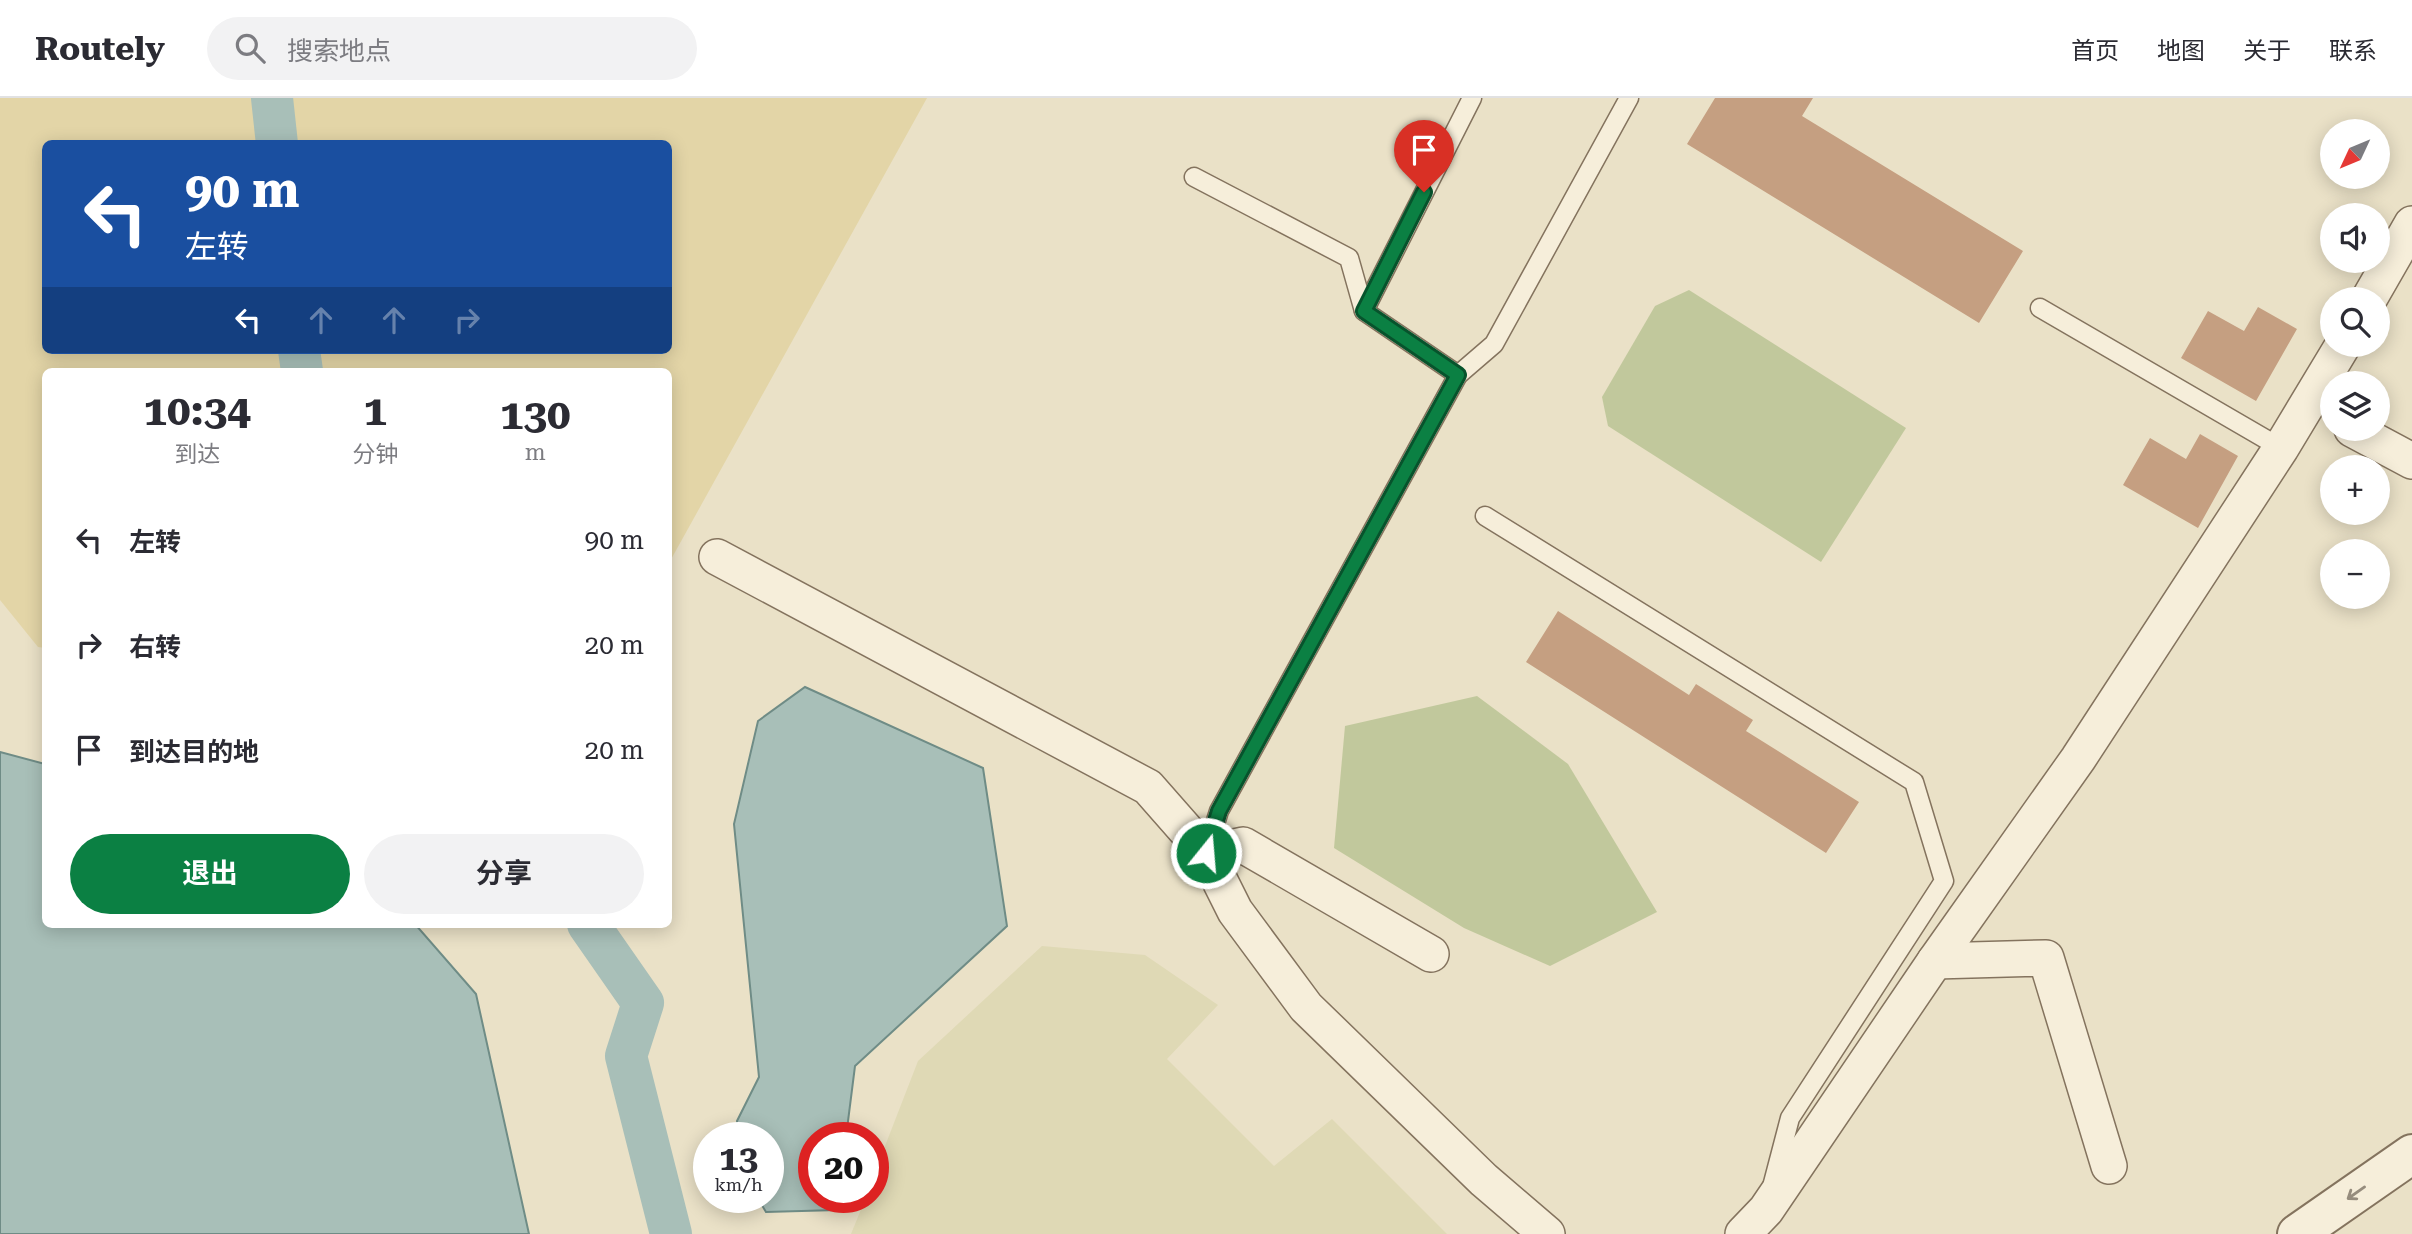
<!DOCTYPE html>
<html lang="zh">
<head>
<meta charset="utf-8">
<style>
  body { margin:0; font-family:"Roboto Serif","Noto Sans SC",serif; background:#f2f2f3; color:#2b2b33; height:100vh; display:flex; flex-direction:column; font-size:26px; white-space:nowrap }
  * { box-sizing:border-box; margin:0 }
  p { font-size:23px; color:#7c7c81 }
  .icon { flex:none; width:38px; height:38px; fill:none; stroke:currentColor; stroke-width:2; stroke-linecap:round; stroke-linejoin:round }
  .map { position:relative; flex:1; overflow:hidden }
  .side { position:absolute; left:42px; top:270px; width:630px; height:560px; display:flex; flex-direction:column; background:#fff; border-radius:10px; box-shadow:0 4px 18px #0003 }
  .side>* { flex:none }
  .banner { position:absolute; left:42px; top:42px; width:630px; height:214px; border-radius:10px; box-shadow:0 4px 18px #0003; background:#1a4fa0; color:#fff; overflow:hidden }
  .needle { width:46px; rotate:226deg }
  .controls { position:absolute; left:2320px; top:21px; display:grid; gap:14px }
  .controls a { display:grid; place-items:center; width:70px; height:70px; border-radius:50%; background:#fff; box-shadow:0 4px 18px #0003; font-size:35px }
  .speed { position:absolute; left:693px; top:1024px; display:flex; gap:14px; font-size:35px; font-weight:700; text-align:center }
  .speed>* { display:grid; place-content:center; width:91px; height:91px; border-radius:50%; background:#fff; box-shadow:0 4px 18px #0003; line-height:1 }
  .speed small { font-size:18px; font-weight:400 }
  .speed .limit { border:10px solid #d22; background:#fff; color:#111 }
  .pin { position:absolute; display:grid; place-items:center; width:60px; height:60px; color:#fff; margin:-72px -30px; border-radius:50% 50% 50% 0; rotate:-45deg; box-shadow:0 0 7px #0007 }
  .pin .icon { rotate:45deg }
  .me { position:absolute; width:77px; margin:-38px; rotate:17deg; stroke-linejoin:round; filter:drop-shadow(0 0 5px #0008) }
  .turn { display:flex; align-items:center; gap:24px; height:147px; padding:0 28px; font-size:32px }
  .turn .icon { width:91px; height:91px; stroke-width:2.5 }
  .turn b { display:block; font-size:49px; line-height:60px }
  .lanes { display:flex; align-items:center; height:66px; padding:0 28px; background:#0003; justify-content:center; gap:35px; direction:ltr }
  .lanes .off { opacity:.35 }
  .eta { display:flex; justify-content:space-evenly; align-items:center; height:119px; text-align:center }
  .eta b { font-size:42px; font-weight:700; line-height:49px }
  .button { display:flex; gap:14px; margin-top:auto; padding:14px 28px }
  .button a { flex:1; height:80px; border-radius:42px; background:#0b8043; color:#fff; font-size:28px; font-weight:700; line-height:80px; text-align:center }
  .button a+a { background:#f2f2f3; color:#2b2b33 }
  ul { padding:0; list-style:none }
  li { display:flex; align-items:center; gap:21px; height:105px; padding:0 28px }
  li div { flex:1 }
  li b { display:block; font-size:26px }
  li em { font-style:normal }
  header { display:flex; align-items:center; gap:42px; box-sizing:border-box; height:98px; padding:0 35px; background:#fff; border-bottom:2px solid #e1e1e2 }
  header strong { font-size:33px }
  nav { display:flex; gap:38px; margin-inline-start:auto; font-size:24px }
  .search { width:490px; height:63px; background:#f2f2f3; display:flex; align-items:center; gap:18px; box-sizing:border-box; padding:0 24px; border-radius:38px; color:#7c7c81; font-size:26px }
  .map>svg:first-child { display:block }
  .farmland { fill:#dfd9b5 }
  .green { fill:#c1c89c }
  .sand { fill:#e3d5a7; fill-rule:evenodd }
  .water { fill:#a8bfb8; stroke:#6f8c86; stroke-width:2 }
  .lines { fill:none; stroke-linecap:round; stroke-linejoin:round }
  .canal { stroke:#a8bfb8; stroke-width:42 }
  .building { fill:#c59f81 }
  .service-casing { stroke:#84735e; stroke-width:21 }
  .minor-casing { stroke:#84735e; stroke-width:38 }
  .tertiary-casing { stroke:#84735e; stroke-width:42 }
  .service { stroke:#f6eeda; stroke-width:18 }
  .minor { stroke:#f6eeda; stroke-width:35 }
  .tertiary { stroke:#f6eeda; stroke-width:38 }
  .oneway { stroke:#968c7d }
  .route-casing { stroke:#07532c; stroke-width:18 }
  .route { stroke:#0b8043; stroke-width:12 }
</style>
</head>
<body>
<header>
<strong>Routely</strong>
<div class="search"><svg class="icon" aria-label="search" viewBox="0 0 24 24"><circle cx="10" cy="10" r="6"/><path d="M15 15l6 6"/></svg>搜索地点</div>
<nav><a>首页</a><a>地图</a><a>关于</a><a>联系</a></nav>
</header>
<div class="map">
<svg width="2412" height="1136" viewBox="0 0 2412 1136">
  <rect width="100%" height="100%" fill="#eae1c7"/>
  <path class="farmland" d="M 1042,848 L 1145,857 L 1218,907 L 1167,961 L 1274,1068 L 1332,1021 L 1447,1136 L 851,1136 L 866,1099 L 873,1099 L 873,1079 L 918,963 Z"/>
  <g class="green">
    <path d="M 1689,192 L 1906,330 L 1821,464 L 1608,328 L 1602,299 L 1655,208 Z"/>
    <path d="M 1477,598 L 1568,666 L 1657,814 L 1550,868 L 1464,830 L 1334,750 L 1345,628 Z"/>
  </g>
  <path class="sand" d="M 0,0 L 927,0 L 669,465 L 668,273 L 46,273 L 45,550 L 38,549 L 0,502 ZM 46,46 L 668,46 L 668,252 L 46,252 Z"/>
  <g class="water">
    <path d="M 805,589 L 983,670 L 1007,828 L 855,968 L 846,1039 L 814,1040 L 814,1099 L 839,1099 L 837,1112 L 766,1114 L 757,1099 L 768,1099 L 768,1040 L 739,1039 L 737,1023 L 759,979 L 734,726 L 758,623 Z"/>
    <path d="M 0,654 L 45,666 L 46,826 L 415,826 L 476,896 L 529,1136 L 0,1136 Z"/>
  </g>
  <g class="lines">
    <g class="canal">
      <path d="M 272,0 L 277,46"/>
      <path d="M 299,252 L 302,273"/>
      <path d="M 588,826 L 643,905 L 626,958 L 671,1136"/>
    </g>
  </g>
  <g class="building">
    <path d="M 1715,0 L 1813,0 L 1802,18 L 2023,153 L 1979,225 L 1687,46 Z"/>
    <path d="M 2258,209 L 2297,231 L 2256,303 L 2181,260 L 2208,213 L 2244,233 Z"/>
    <path d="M 2200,336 L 2238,358 L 2198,430 L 2123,387 L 2150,340 L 2186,361 Z"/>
    <path d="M 1558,513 L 1689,597 L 1696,586 L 1753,622 L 1746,633 L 1859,704 L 1826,755 L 1526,564 Z"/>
  </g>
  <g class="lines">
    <defs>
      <g id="service">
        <path d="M 1194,79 L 1349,160 L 1364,213 L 1458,277"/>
        <path d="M 2040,210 L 2281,350"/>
        <path d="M 1364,213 L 1472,0"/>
        <path d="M 1485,418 L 1914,684 L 1944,783 L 1790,1020 L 1773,1085"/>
        <path d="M 1206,755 L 1219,713 L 1458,277 L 1494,246 L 1629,0"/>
      </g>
      <g id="minor">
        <path d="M 2369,201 L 2412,126"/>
        <path d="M 2352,331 L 2412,363"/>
        <path d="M 717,459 L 1148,689 L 1206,755 L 1235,813 L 1306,909 L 1484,1082 L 1547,1136"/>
        <path d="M 1206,755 L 1243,747 L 1431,856"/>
        <path d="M 1935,863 L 2046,860 L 2109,1068"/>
        <path d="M 1743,1136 L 1766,1112 L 1935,863 L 2078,661 L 2281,350 L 2343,247"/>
      </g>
      <path id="tertiary" d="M 2297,1136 L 2412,1056"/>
    </defs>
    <use href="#service" class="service-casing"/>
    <use href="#minor" class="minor-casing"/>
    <use href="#tertiary" class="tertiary-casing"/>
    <use href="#service" class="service"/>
    <use href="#minor" class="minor"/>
    <use href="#tertiary" class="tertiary"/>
  </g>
  <defs><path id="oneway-shaft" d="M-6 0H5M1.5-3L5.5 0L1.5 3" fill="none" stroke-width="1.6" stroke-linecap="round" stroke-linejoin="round" transform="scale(1.75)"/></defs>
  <use class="oneway" href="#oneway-shaft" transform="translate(2356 1095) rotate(145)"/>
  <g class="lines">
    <defs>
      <path id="route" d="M 1206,755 L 1219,713 L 1458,277 L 1364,213 L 1424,94"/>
    </defs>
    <use href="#route" class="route-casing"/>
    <use href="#route" class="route"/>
  </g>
</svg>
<div class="controls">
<a><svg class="needle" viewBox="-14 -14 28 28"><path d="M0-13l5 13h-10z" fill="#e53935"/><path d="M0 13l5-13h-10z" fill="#7c7c81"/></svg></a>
<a><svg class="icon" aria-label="sound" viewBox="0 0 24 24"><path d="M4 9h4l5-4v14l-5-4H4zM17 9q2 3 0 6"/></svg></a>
<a><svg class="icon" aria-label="search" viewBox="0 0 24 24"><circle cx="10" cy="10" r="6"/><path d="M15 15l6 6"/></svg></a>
<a><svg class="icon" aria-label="layers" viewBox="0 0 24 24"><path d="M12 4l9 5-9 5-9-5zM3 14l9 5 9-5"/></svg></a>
<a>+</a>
<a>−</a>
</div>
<div class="speed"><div>13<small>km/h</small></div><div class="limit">20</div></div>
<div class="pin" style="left:1424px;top:94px;background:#d93025"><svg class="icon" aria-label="arrive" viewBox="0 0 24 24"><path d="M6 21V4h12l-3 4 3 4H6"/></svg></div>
<svg class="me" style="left:1206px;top:755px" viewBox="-20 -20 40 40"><circle r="17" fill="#0b8043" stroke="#fff" stroke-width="3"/><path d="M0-11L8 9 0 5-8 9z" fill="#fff"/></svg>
<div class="banner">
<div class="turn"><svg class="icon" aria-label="left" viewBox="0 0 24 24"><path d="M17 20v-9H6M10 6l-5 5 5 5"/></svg><div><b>90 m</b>左转</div></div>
<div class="lanes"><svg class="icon" aria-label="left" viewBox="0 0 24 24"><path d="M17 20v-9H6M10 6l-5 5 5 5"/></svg><svg class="icon off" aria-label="ahead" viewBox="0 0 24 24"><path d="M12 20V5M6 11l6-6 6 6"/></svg><svg class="icon off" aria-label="ahead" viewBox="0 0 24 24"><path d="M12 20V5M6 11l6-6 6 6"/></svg><svg class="icon off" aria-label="right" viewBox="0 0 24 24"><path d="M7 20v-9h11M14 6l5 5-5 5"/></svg></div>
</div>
<section class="side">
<div class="eta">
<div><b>10:34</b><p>到达</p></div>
<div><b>1</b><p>分钟</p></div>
<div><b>130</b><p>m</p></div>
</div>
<ul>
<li><svg class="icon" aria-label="left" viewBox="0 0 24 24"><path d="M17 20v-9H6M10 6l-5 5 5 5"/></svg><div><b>左转</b></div><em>90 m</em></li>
<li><svg class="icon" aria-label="right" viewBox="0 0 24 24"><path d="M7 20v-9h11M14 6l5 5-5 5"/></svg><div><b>右转</b></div><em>20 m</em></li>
<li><svg class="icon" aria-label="arrive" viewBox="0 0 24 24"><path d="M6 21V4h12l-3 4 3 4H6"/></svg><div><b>到达目的地</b></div><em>20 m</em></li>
</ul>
<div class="button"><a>退出</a><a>分享</a></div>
</section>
</div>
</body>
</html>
